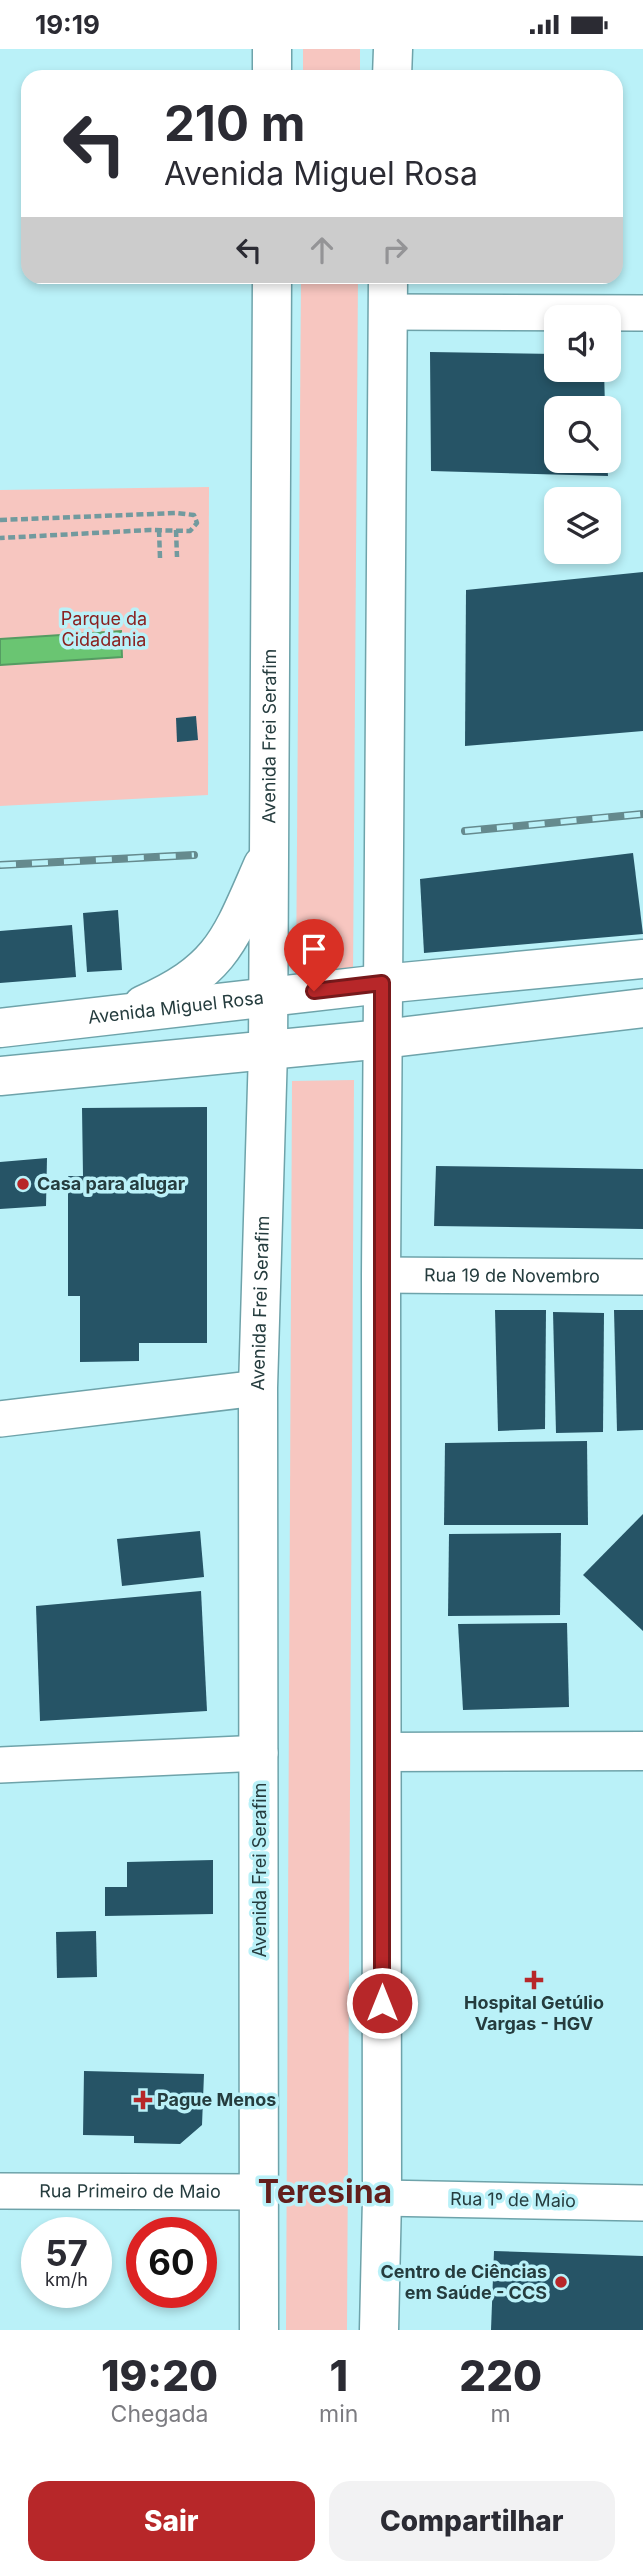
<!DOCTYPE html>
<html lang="pt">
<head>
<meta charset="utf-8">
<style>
  body { margin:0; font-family:Inter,sans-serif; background:#f2f2f3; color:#2b2b33; height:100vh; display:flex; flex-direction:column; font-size:26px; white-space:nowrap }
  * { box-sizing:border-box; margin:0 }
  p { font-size:23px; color:#7c7c81 }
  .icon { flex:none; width:38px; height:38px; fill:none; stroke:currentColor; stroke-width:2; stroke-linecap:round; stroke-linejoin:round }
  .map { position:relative; height:2281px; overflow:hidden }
  .sheet { display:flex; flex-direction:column; background:#fff; flex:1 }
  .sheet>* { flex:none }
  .banner { position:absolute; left:21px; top:21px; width:602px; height:214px; border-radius:21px; box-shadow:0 4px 10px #0003; background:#fff; color:#2b2b33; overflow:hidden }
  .tools { position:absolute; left:544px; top:256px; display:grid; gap:14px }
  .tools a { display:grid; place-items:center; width:77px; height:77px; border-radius:14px; background:#fff; box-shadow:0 4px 10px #0003; font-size:35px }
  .speed { position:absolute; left:21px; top:2168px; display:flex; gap:14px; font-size:35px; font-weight:700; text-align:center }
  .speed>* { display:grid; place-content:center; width:91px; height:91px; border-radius:50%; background:#fff; box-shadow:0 4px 10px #0003; line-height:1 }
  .speed small { font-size:18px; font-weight:400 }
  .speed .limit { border:10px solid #d22; background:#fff; color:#111 }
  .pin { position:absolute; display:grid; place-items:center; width:60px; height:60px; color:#fff; margin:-72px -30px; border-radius:50% 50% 50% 0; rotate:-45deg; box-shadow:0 0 7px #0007 }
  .pin .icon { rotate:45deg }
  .me { position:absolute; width:77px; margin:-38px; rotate:0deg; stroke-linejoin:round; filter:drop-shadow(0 0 5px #0008) }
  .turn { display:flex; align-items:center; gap:24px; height:147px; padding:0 28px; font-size:32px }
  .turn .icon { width:91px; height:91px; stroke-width:2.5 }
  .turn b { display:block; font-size:49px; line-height:60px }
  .lanes { display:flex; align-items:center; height:66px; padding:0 28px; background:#0003; justify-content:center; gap:35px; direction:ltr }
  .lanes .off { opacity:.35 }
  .eta { display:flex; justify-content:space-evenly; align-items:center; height:119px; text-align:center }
  .eta b { font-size:42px; font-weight:800; line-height:49px }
  .action { display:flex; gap:14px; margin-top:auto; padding:14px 28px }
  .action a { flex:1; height:80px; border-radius:21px; background:#b72729; color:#fff; font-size:28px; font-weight:800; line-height:80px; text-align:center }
  .action a+a { background:#f2f2f3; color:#2b2b33 }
  .status { display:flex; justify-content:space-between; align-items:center; height:49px; padding:0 35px; background:#fff; direction:ltr }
  .status svg { height:19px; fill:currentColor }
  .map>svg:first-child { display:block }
  .green { fill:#f7c6c0 }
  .water { fill:#6ac572; stroke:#559c62; stroke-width:2 }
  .building { fill:#265466 }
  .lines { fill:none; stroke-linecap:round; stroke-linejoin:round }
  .minor-casing { stroke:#6ea3aa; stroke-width:38 }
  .tertiary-casing { stroke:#6ea3aa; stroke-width:41 }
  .primary-casing { stroke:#6ea3aa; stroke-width:41 }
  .path { stroke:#729a9e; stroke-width:4.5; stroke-dasharray:7 3.5; stroke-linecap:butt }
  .minor { stroke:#fff; stroke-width:35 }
  .tertiary { stroke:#fff; stroke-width:38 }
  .primary { stroke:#fff; stroke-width:38 }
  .rail-casing { stroke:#658a8e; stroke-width:8 }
  .rail { stroke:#baf1f8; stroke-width:5; stroke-dasharray:16; stroke-linecap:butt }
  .route-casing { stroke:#77191b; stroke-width:18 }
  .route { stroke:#b72729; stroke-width:12 }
  .poi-dot { fill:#b72729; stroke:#baf1f8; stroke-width:2.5 }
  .labels { text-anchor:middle; stroke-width:7; stroke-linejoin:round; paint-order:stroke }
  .park-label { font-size:18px; fill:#8a2120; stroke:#baf1f8 }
  .street-label { font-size:18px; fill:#253c3e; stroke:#baf1f8 }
  .poi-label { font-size:18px; font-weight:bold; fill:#253c3e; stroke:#baf1f8; text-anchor:start }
  .town-label { font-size:32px; font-weight:bold; fill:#631f1c; stroke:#baf1f8 }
</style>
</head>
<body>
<div class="status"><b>19:19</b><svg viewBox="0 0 49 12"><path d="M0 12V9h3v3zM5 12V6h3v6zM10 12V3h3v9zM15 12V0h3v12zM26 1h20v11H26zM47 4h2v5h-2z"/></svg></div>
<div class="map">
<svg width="643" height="2281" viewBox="0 0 643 2281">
  <rect width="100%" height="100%" fill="#baf1f8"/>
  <g class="green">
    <rect x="303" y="0" width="57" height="28"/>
    <path d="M 301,228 L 358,228 L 353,928 L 296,934 Z"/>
    <path d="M 209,438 L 208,746 L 0,757 L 0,441 Z"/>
    <path d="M 354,1031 L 347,2281 L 286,2281 L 292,1032 Z"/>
  </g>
  <path class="water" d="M 121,582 L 122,608 L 0,616 L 0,590 Z"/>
  <g class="building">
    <path d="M 430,303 L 556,305 L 556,320 L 604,320 L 605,359 L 556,359 L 556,411 L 607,411 L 608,427 L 431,422 Z"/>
    <path d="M 643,523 L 643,682 L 465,697 L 466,541 Z"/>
    <path d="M 196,667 L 198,691 L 177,693 L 176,669 Z"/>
    <path d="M 633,804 L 643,885 L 424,904 L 420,830 Z"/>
    <path d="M 118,861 L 122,921 L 87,923 L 83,864 Z"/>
    <path d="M 72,876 L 76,928 L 0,934 L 0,882 Z"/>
    <path d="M 207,1058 L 207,1294 L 139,1294 L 139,1312 L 80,1313 L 80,1247 L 68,1247 L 68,1127 L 83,1127 L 82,1059 Z"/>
    <path d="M 47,1109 L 46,1157 L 0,1160 L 0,1113 Z"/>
    <path d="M 436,1117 L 643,1120 L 643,1180 L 434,1177 Z"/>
    <path d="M 495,1261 L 546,1261 L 545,1380 L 498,1382 Z"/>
    <path d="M 614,1261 L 643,1261 L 643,1381 L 617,1382 Z"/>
    <path d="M 553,1263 L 604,1264 L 603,1383 L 556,1384 Z"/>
    <path d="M 587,1392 L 588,1476 L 444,1476 L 445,1394 Z"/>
    <path d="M 643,1465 L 643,1582 L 583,1526 Z"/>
    <path d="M 200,1482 L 204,1528 L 122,1537 L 117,1490 Z"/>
    <path d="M 561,1484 L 560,1566 L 448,1567 L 449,1485 Z"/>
    <path d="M 201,1542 L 207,1662 L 40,1672 L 36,1557 Z"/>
    <path d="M 567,1574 L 569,1658 L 463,1661 L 458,1575 Z"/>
    <path d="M 213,1811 L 213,1865 L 105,1867 L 105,1838 L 127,1838 L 127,1813 Z"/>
    <path d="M 96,1882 L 97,1928 L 57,1929 L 56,1883 Z"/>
    <path d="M 84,2022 L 204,2025 L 202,2076 L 180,2095 L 134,2094 L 134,2087 L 83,2086 Z"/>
    <path d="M 494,2202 L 643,2207 L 643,2281 L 491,2281 Z"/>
  </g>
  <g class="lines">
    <defs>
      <g id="minor">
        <path d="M 387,263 L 643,264"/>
        <path id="s1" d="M 381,1226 L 643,1228"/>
        <path d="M 0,1370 L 258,1339"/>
        <path d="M 0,1716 L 260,1704"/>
        <path id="s2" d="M 0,2142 L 260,2143"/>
        <path d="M 382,2149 L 643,2154"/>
      </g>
      <path id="tertiary" d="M 382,1703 L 643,1702"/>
      <g id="primary">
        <path d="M 272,28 L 272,0"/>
        <path d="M 392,28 L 393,0"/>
        <path d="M 143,956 C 222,921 230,891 263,816"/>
        <path id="s3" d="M 0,979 L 382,935 L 643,910"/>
        <path d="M 0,1027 L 383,990 L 643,959"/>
        <path id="s4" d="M 259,2281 L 258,1339 L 268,1002 L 272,228"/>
        <path d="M 379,2281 L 382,2149 L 381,1226 L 388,228"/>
      </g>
    </defs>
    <use href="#minor" class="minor-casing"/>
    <use href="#tertiary" class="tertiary-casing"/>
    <use href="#primary" class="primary-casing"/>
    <g class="path">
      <path d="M 0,471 L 177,464 L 194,466 L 197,474 L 190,482 L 150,481 L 0,489"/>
      <path d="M 159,481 L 160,509"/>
      <path d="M 176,481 L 177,508"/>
    </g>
    <use href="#minor" class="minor"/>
    <use href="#tertiary" class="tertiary"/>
    <use href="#primary" class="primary"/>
    <defs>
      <g id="rail">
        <path d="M 465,782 L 643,765"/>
        <path d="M 0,816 L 194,806"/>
      </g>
    </defs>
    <use href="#rail" class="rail-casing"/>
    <use href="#rail" class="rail"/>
  </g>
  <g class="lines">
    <defs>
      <path id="route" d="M 314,942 L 382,934 L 382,1954"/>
    </defs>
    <use href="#route" class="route-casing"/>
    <use href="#route" class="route"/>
  </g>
  <g class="poi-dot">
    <circle cx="23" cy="1135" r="7"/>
    <path d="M530.5 1920.5h7v7h7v7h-7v7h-7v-7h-7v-7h7z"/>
    <path d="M139.5 2040.5h7v7h7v7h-7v7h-7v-7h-7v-7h7z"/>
    <circle cx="561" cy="2233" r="7"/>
  </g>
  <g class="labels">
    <g class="park-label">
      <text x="104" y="576">Parque da<tspan x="104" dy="21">Cidadania</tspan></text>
    </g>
    <g class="street-label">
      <text dy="6" stroke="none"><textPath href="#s4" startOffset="1594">Avenida Frei Serafim</textPath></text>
      <text dy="6" stroke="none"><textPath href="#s3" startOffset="177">Avenida Miguel Rosa</textPath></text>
      <text dy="6" stroke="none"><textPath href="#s1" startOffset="131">Rua 19 de Novembro</textPath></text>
      <text dy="6" stroke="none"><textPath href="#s4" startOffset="1027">Avenida Frei Serafim</textPath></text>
      <text transform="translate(260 1821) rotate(-90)" y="6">Avenida Frei Serafim</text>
      <text dy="6" stroke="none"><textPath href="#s2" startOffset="130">Rua Primeiro de Maio</textPath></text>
      <text transform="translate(513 2151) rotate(1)" y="6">Rua 1º de Maio</text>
    </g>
    <g class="poi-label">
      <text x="37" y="1141">Casa para alugar</text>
      <text x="534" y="1960" text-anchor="middle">Hospital Getúlio<tspan x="534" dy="21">Vargas - HGV</tspan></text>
      <text x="157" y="2057">Pague Menos</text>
      <text x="547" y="2229" text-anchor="end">Centro de Ciências<tspan x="547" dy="21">em Saúde - CCS</tspan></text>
    </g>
    <g class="town-label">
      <text x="325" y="2154">Teresina</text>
    </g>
  </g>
</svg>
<div class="tools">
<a><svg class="icon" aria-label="sound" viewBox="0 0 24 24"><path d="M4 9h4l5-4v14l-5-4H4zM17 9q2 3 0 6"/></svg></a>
<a><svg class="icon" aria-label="search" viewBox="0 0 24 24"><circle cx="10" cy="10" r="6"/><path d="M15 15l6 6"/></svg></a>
<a><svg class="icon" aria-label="layers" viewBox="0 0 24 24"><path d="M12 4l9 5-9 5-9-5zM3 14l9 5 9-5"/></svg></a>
</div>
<div class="speed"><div>57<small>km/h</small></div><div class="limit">60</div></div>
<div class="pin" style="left:314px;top:942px;background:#d93025"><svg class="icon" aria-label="arrive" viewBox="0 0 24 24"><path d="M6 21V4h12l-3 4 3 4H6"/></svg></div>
<svg class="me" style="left:382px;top:1954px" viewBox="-20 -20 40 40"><circle r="17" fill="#b72729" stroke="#fff" stroke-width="3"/><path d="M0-11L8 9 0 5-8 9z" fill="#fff"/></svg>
<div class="banner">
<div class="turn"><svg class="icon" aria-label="left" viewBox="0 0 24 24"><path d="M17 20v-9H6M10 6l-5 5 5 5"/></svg><div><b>210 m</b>Avenida Miguel Rosa</div></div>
<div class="lanes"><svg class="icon" aria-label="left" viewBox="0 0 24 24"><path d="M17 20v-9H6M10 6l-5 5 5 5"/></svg><svg class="icon off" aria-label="ahead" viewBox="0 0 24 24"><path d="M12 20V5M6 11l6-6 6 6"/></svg><svg class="icon off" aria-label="right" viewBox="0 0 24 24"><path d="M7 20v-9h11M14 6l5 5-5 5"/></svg></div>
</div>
</div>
<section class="sheet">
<div class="eta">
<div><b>19:20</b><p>Chegada</p></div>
<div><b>1</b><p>min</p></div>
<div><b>220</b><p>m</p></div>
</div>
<div class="action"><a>Sair</a><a>Compartilhar</a></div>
</section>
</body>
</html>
